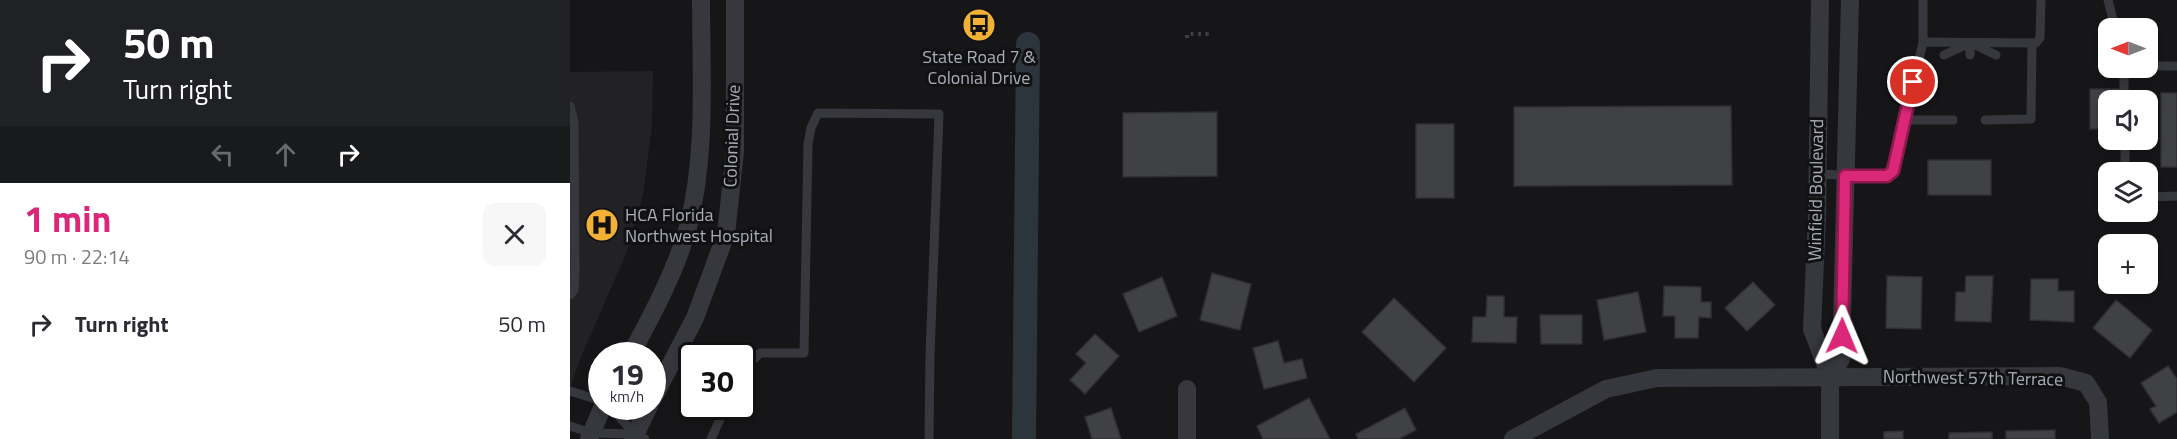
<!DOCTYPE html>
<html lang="en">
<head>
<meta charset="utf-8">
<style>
  body { margin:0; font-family:"Titillium Web",sans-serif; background:#f7f7f7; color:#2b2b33; height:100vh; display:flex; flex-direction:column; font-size:22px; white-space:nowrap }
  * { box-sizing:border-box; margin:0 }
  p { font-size:20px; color:#7c7c81 }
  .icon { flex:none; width:33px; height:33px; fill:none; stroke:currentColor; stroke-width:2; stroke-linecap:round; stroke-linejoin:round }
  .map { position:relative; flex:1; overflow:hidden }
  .drawer { display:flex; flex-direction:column; background:#fff; width:570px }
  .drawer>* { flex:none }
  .top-card { background:#202124; color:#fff; overflow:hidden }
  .needle { width:39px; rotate:270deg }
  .fabs { position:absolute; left:1528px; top:18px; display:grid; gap:12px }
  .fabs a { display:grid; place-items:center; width:60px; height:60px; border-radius:12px; background:#fff; box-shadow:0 3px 9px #0003; font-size:30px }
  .speed { position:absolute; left:18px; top:342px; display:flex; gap:12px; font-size:30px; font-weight:700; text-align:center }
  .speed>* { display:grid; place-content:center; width:78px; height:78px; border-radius:50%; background:#fff; box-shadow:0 3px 9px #0003; line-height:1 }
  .speed small { font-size:15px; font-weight:400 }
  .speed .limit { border:3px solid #111; border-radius:9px; background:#fff; color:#111 }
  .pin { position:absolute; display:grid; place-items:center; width:51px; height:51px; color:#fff; margin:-26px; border:3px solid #fff; border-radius:50%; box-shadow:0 2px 6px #0007 }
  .me { position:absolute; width:66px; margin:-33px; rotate:1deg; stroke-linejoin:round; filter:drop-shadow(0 0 4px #0008) }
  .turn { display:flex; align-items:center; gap:21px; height:126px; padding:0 24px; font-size:27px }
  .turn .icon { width:78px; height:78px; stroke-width:2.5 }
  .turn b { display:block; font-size:42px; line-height:51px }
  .lanes { display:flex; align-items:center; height:57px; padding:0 24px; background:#0003; justify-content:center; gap:30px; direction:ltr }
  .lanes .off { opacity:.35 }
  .round { display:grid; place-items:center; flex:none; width:63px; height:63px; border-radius:12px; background:#f7f7f7 }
  .head { display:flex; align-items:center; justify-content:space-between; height:102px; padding:0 24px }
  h1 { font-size:36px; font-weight:700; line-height:45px; color:#db2777 }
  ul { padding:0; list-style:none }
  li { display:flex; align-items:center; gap:18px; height:78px; padding:0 24px }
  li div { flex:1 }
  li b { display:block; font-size:22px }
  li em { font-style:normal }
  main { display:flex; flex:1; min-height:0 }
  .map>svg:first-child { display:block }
  .built { fill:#222225 }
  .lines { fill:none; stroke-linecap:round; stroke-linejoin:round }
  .canal { stroke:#2c353c; stroke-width:24 }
  .building { fill:#404145; stroke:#303034; stroke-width:1.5 }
  .path { stroke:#3d3f44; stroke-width:4; stroke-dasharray:3 4.5; stroke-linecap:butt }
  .service { stroke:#37383d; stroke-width:9 }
  .minor { stroke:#37383d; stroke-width:18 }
  .route-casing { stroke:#8e194d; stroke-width:15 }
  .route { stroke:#db2777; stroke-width:10 }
  .labels { text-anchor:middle; stroke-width:6; stroke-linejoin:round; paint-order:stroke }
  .poi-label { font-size:18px; fill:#a8adb8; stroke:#111113 }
  .street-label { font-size:18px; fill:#a8adb8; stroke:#111113 }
</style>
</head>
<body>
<main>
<section class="drawer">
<div class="top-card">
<div class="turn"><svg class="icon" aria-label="right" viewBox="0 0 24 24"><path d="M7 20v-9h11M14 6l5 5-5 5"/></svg><div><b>50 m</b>Turn right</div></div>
<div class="lanes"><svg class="icon off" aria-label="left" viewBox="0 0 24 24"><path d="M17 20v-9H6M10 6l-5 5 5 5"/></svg><svg class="icon off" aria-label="ahead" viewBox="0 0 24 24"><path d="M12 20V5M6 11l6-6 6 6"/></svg><svg class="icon" aria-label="right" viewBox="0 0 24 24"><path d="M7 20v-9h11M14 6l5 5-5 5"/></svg></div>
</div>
<div class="head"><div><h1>1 min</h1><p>90 m · 22:14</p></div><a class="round"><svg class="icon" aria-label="close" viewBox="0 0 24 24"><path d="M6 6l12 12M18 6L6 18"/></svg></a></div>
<ul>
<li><svg class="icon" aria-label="right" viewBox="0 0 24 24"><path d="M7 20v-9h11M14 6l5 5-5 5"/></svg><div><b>Turn right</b></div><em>50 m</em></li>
</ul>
</section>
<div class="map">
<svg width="1607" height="439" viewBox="0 0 1607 439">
  <rect width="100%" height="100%" fill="#161618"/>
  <path class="built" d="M 83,71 L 82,126 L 73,195 L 56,254 L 10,359 L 0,390 L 0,72 Z"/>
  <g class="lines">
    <path class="canal" d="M 454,439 L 458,44"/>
  </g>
  <g class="building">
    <path d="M 1520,89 L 1549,89 L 1549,100 L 1539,100 L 1539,129 L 1520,129 Z"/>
    <rect x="1591" y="93" width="16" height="74"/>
    <path d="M 1161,106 L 1162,185 L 944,186 L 944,107 Z"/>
    <path d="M 647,112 L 647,176 L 553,177 L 553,113 Z"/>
    <rect x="846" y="124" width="38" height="74"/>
    <rect x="1358" y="160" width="63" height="35"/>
    <path d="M 642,273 L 681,284 L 670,330 L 630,320 Z"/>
    <path d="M 1317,276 L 1352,277 L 1351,329 L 1316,328 Z"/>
    <path d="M 1396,276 L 1423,276 L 1421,322 L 1385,321 L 1386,292 L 1395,292 Z"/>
    <path d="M 592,277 L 607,316 L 569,332 L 553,294 Z"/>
    <path d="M 1461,279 L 1488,279 L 1488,291 L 1504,291 L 1504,322 L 1460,320 Z"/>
    <path d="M 1183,282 L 1205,305 L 1177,331 L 1155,308 Z"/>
    <path d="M 1094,286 L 1131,287 L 1131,302 L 1141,302 L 1141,318 L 1129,317 L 1128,338 L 1105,338 L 1105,316 L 1093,316 Z"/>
    <path d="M 1068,292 L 1076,332 L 1034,340 L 1027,300 Z"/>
    <path d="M 917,296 L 934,296 L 934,317 L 947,317 L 946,343 L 902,342 L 903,317 L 916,317 Z"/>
    <path d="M 824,298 L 876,348 L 844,382 L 792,332 Z"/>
    <path d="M 1546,300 L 1582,330 L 1560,358 L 1523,328 Z"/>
    <path d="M 970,315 L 1012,315 L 1012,344 L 971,344 Z"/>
    <path d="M 525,334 L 549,356 L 515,394 L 500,380 L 516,363 L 506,354 Z"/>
    <path d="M 708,341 L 714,363 L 732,359 L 737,378 L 694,389 L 683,348 Z"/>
    <path d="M 1598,366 L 1607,379 L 1607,412 L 1589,423 L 1580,409 L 1586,406 L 1571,383 Z"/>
    <path d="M 739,398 L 760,439 L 693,439 L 687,426 Z"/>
    <path d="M 541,408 L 551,439 L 522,439 L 515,417 Z"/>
    <path d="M 835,408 L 846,430 L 829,439 L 788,439 L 786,434 Z"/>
    <path d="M 1485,430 L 1485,439 L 1436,439 L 1436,431 Z"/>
    <path d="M 1333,431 L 1333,439 L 1314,439 L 1314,432 Z"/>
    <path d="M 1422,432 L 1422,439 L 1379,439 L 1379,433 Z"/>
  </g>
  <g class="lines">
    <path class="path" d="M 617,38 L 617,34 L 637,34 L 637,29"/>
    <g class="service">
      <path d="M 1538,0 L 1545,28"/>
      <path d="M 1353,42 L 1353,0"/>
      <path d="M 1403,44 L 1426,55"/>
      <path d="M 1374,55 L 1400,43 L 1400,55"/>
      <path d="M 1578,66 L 1607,66"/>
      <path d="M 1554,68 L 1554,100"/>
      <path d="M 0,106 L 4,122 L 5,271 L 4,290 L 0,295"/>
      <path d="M 1334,120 L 1383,120"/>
      <path d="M 1415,120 L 1461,119 L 1462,43"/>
      <path d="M 1555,140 L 1555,172"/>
      <path d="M 1247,174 L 1296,176 L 1321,174 L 1323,171 L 1353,42 L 1466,43 L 1470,38 L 1471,0"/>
      <path d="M 1578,197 L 1607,196"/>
      <path d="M 172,371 L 190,353 L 234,353 L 238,144 L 241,128 L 248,113 L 369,114 L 360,355 L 359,439"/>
      <path d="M 0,391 L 32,401"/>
      <path d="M 39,406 L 65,434 L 75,439"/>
      <path d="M 0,426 L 21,433 L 65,434"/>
      <path d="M 141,439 L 156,406"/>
    </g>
    <g class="minor">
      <path d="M 1250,0 L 1247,217 L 1242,329 L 1260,376 L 1260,439"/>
      <path d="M 60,356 C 82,315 106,271 118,227 C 137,153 131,75 131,0"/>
      <path d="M 1260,376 L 1271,359 L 1280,0"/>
      <path d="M 617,389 L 617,439"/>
      <path d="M 82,400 L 125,318 L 156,234 L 165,151 L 165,0"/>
      <path d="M 19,439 L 33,406"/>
      <path d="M 63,439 L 79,406"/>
      <path d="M 943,439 L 1036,389 L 1087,378 L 1490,376 L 1516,383 L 1528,402 L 1530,439"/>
    </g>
  </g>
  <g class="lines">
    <defs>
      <path id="route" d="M 1272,336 L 1275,176 L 1317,176 L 1323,171 L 1343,82"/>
    </defs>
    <use href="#route" class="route-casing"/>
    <use href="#route" class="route"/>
  </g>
  <defs>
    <symbol id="bus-disc" viewBox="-11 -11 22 22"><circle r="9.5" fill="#f2b134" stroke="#111113"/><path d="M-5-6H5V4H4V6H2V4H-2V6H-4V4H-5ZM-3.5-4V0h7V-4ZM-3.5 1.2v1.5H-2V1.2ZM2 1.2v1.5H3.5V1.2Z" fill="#111"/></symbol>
    <symbol id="hospital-disc" viewBox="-11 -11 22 22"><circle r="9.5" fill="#f2b134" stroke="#111113"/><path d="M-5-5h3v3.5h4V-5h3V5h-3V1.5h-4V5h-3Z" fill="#111"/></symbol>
  </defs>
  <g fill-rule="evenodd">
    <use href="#bus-disc" x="390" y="6" width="38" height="38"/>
    <use href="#hospital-disc" x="13" y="206" width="38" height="38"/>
  </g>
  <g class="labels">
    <g class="poi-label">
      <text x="409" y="63">State Road 7 &amp;<tspan x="409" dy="21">Colonial Drive</tspan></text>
      <text x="55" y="221" text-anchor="start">HCA Florida<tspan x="55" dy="21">Northwest Hospital</tspan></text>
    </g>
    <g class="street-label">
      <text transform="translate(162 136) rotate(-88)" y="6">Colonial Drive</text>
      <text transform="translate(1246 190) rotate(-89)" y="6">Winfield Boulevard</text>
      <text transform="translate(1403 378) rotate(1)" y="6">Northwest 57th Terrace</text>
    </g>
  </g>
</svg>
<div class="fabs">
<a><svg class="needle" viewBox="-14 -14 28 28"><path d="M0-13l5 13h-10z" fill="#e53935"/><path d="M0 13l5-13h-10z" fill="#7c7c81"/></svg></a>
<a><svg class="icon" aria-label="sound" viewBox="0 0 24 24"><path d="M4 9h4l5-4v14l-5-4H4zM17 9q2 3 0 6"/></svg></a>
<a><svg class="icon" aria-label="layers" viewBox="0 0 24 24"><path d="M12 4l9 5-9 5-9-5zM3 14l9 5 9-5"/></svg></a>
<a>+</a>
</div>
<div class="speed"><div>19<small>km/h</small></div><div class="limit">30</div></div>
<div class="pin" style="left:1343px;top:82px;background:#d93025"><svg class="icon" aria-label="arrive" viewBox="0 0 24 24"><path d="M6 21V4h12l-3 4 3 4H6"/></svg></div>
<svg class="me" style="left:1272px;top:336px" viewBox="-20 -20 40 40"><path d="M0-17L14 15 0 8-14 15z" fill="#db2777" stroke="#fff" stroke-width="4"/></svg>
</div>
</main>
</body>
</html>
